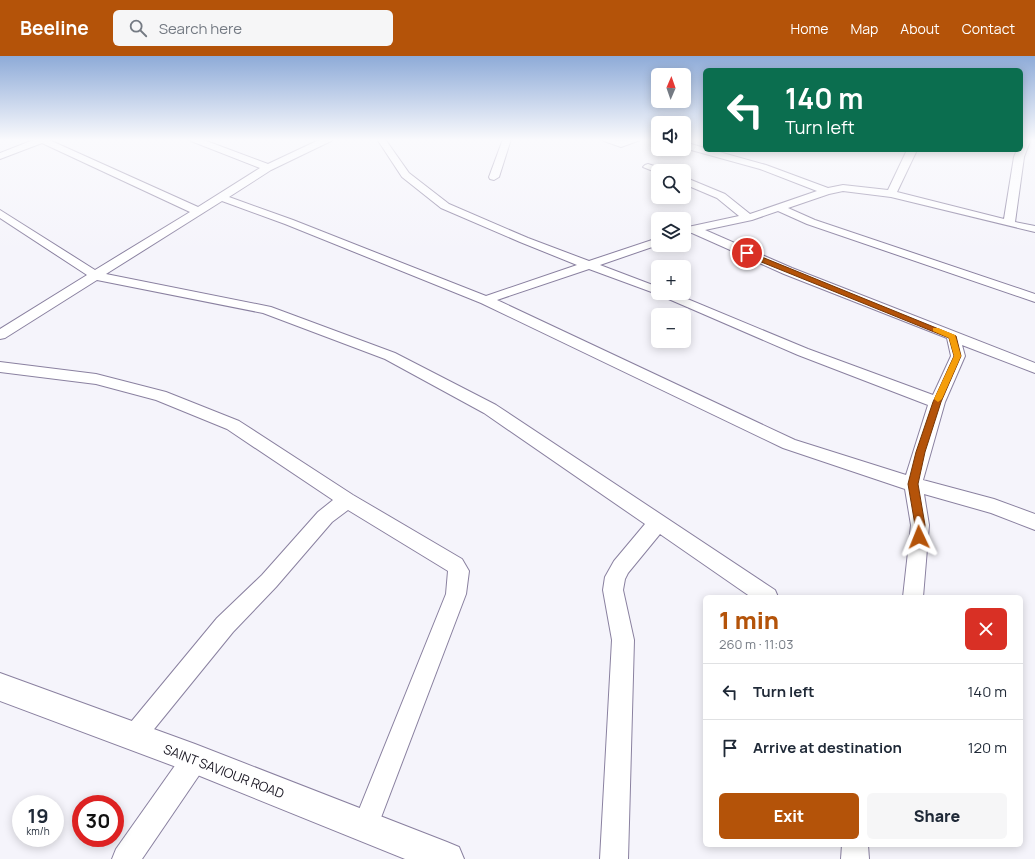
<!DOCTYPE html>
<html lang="en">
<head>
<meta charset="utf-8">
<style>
  body { margin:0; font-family:Manrope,sans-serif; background:#f6f6f7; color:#1f2937; height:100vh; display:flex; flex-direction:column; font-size:15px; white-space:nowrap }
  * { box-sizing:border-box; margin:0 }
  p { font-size:13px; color:#747a83 }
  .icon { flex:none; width:22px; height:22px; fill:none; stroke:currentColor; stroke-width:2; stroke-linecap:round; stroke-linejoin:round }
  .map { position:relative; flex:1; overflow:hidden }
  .panel { position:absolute; left:703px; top:539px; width:320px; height:252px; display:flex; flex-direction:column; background:#fff; border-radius:6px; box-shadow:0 2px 10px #0003 }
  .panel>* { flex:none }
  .top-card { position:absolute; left:703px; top:12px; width:320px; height:84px; border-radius:6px; box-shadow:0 2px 10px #0003; background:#0b6e4f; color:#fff; overflow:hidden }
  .needle { width:26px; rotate:2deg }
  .controls { position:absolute; left:651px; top:12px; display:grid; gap:8px }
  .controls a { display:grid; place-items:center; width:40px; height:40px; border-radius:6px; background:#fff; box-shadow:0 2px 10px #0003; font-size:20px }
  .speed { position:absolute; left:12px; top:739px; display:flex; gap:8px; font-size:20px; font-weight:700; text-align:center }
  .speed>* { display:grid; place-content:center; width:52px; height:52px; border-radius:50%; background:#fff; box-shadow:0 2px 10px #0003; line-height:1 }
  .speed small { font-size:10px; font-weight:400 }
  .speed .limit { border:6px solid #d22; background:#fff; color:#111 }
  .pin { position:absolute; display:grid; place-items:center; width:34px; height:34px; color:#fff; margin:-17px; border:2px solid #fff; border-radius:50%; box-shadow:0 1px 4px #0007 }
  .me { position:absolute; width:44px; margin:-22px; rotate:358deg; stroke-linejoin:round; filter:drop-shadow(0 0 3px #0008) }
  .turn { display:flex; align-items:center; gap:14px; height:84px; padding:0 16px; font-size:18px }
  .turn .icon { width:52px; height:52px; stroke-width:2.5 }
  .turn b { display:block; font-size:28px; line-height:34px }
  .round { display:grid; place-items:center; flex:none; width:42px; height:42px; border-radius:6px; background:#f6f6f7 }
  .head { display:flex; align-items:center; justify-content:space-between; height:68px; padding:0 16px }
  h1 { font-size:24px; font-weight:800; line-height:30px; color:#b45309 }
  .cta { display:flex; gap:8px; margin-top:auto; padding:8px 16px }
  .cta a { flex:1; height:46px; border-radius:6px; background:#b45309; color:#fff; font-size:16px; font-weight:800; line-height:46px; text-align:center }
  .cta a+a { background:#f6f6f7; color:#1f2937 }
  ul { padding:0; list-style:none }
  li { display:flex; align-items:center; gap:12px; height:56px; padding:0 16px; border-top:1px solid #e0e1e3 }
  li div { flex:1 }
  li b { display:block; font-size:15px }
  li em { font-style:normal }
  header { display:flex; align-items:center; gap:24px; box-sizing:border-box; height:56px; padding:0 20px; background:#b45309; color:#fff }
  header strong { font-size:19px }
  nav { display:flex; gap:22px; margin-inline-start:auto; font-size:14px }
  .search { width:280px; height:36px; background:#f6f6f7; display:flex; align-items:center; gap:10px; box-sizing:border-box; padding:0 14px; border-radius:6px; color:#747a83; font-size:15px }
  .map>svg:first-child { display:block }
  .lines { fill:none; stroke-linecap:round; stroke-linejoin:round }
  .minor-casing { stroke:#8a81a0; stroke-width:2 }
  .tertiary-casing { stroke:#8a81a0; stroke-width:2 }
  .minor { fill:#fff; fill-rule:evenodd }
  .tertiary { fill:#fff; fill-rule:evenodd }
  .route { fill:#b45309; stroke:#753606 }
  .slow { fill:#f59e0b }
  .labels { text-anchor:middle; stroke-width:3.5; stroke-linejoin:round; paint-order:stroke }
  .near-street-label { font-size:13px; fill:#181521; stroke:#fff }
</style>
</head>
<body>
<header>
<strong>Beeline</strong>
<div class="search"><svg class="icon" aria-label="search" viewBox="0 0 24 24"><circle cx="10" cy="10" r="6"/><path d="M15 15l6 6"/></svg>Search here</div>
<nav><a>Home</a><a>Map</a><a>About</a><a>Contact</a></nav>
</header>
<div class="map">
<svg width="1035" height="803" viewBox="0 0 1035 803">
  <rect width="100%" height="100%" fill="#f5f4fb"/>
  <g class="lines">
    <defs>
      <g id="minor">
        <path d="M 36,83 L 47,83 L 198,151 L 260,112 L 191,85 L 190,83 L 201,83 L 268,108 L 321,83 L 332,83 L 331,85 L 271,114 L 229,141 L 293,164 L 486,240 L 577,209 L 520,186 L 441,152 L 402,121 L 377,83 L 385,83 L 409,117 L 449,148 L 528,182 L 589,205 L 658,182 L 658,189 L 600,209 L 658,231 L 658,237 L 673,237 L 808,293 L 933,339 L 951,300 L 947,282 L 784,218 L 692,177 L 686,176 L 684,174 L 688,171 L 739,160 L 717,142 L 684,128 L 684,121 L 725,138 L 750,158 L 817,135 L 760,113 L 684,92 L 684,86 L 705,92 L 705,94 L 712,94 L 766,109 L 828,132 L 843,129 L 888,134 L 907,94 L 917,94 L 897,136 L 1004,163 L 1014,101 L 1017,94 L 1021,94 L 1023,83 L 1031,83 L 1024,101 L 1015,166 L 1035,170 L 1035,176 L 891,141 L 843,135 L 829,138 L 788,152 L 815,164 L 1035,238 L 1035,246 L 807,168 L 778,155 L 752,164 L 705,174 L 792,212 L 1035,307 L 1035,317 L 962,289 L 965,300 L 945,346 L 923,424 L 994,443 L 1035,458 L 1035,474 L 991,457 L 924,438 L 929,469 L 923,541 L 903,541 L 911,469 L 905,433 L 783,392 L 481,247 L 285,168 L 222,145 L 106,218 L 271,251 L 395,297 L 496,349 L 775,534 L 778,541 L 751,541 L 660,478 L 628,517 L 625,523 L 623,534 L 634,584 L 628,803 L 600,803 L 612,584 L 603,534 L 605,521 L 614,505 L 645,468 L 484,357 L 385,303 L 263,257 L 97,224 L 5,282 L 0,283 L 0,273 L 87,219 L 0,162 L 0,154 L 95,214 L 190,156 L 42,87 L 0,103 L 0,97 ZM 589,213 L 657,238 L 798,299 L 928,349 L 906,419 L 795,384 L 497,244 Z"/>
        <path d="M 503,83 L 511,83 L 499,121 L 494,124 L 490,123 L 489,121 Z"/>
        <path d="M 603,83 C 609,83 617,85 623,85 C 630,84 636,82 643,83 L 621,91 L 604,85 Z"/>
        <path d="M 648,108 L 663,113 L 665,115 L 658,115 L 658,117 L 643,111 L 645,109 Z"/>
        <path d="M 0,306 L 96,318 L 166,336 L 239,365 L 353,439 L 462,503 L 469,515 L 466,538 L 374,780 L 365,784 L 356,780 L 352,771 L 446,538 L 448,515 L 348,454 L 332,466 L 276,531 L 233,576 L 142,688 L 134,692 L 126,688 L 122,680 L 126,672 L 217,562 L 262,519 L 318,456 L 333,444 L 227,373 L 156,344 L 96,328 L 0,316 Z"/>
        <path d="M 195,691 L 204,694 L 207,703 L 204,712 L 142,803 L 112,803 L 116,793 L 186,694 Z"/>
        <path d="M 842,789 L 868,789 L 869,803 L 841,803 Z"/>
      </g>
      <path id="tertiary" d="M 0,617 L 195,688 L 447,786 L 459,791 L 464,803 L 405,803 L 195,718 L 0,645 Z"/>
    </defs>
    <use href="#minor" class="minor-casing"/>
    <use href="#tertiary" class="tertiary-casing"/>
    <use href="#minor" class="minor"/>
    <use href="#tertiary" class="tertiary"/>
  </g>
  <linearGradient id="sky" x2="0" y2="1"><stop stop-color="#8eabd8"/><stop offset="0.43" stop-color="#fafafd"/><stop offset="1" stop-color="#fafafd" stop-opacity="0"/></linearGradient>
  <rect width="1035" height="195" fill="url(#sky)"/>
  <path class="route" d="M 747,195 L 956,280 L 961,300 L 941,346 L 925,396 L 918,428 L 925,469 L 923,484 L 919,485 L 914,481 L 915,469 L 908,428 L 916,396 L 933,346 L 954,300 L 949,282 L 744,199 L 743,197 Z"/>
  <path class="slow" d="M 933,272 L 938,272 L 955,279 L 961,300 L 942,343 L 938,346 L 934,343 L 954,300 L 949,282 L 933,275 Z"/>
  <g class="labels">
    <g class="near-street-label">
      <text transform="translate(224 715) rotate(21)" y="5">SAINT SAVIOUR ROAD</text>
    </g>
  </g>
</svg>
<div class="controls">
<a><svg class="needle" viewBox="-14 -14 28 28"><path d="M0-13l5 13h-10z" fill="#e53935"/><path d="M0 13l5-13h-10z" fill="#747a83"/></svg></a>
<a><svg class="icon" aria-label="sound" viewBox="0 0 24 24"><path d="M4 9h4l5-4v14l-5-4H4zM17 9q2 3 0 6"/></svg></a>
<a><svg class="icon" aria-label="search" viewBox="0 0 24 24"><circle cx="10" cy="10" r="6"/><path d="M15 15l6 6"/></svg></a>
<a><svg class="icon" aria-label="layers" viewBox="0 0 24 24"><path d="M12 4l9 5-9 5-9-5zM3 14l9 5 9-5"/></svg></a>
<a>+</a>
<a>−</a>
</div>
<div class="speed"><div>19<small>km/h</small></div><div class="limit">30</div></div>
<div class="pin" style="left:747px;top:197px;background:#d93025"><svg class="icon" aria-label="arrive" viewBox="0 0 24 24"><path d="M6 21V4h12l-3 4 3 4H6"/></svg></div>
<svg class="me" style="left:919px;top:481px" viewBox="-20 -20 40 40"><path d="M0-17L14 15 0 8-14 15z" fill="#b45309" stroke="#fff" stroke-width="4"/></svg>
<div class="top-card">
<div class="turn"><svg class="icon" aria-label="left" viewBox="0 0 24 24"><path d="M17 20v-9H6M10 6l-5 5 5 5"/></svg><div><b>140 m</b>Turn left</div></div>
</div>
<section class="panel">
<div class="head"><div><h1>1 min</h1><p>260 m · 11:03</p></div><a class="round" style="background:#d93025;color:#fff"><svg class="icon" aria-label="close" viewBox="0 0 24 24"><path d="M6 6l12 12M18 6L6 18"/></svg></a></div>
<ul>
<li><svg class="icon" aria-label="left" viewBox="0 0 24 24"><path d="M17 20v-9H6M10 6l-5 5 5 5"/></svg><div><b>Turn left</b></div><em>140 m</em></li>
<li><svg class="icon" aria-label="arrive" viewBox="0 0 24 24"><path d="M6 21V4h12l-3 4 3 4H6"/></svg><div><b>Arrive at destination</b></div><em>120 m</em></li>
</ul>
<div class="cta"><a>Exit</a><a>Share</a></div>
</section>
</div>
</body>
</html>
